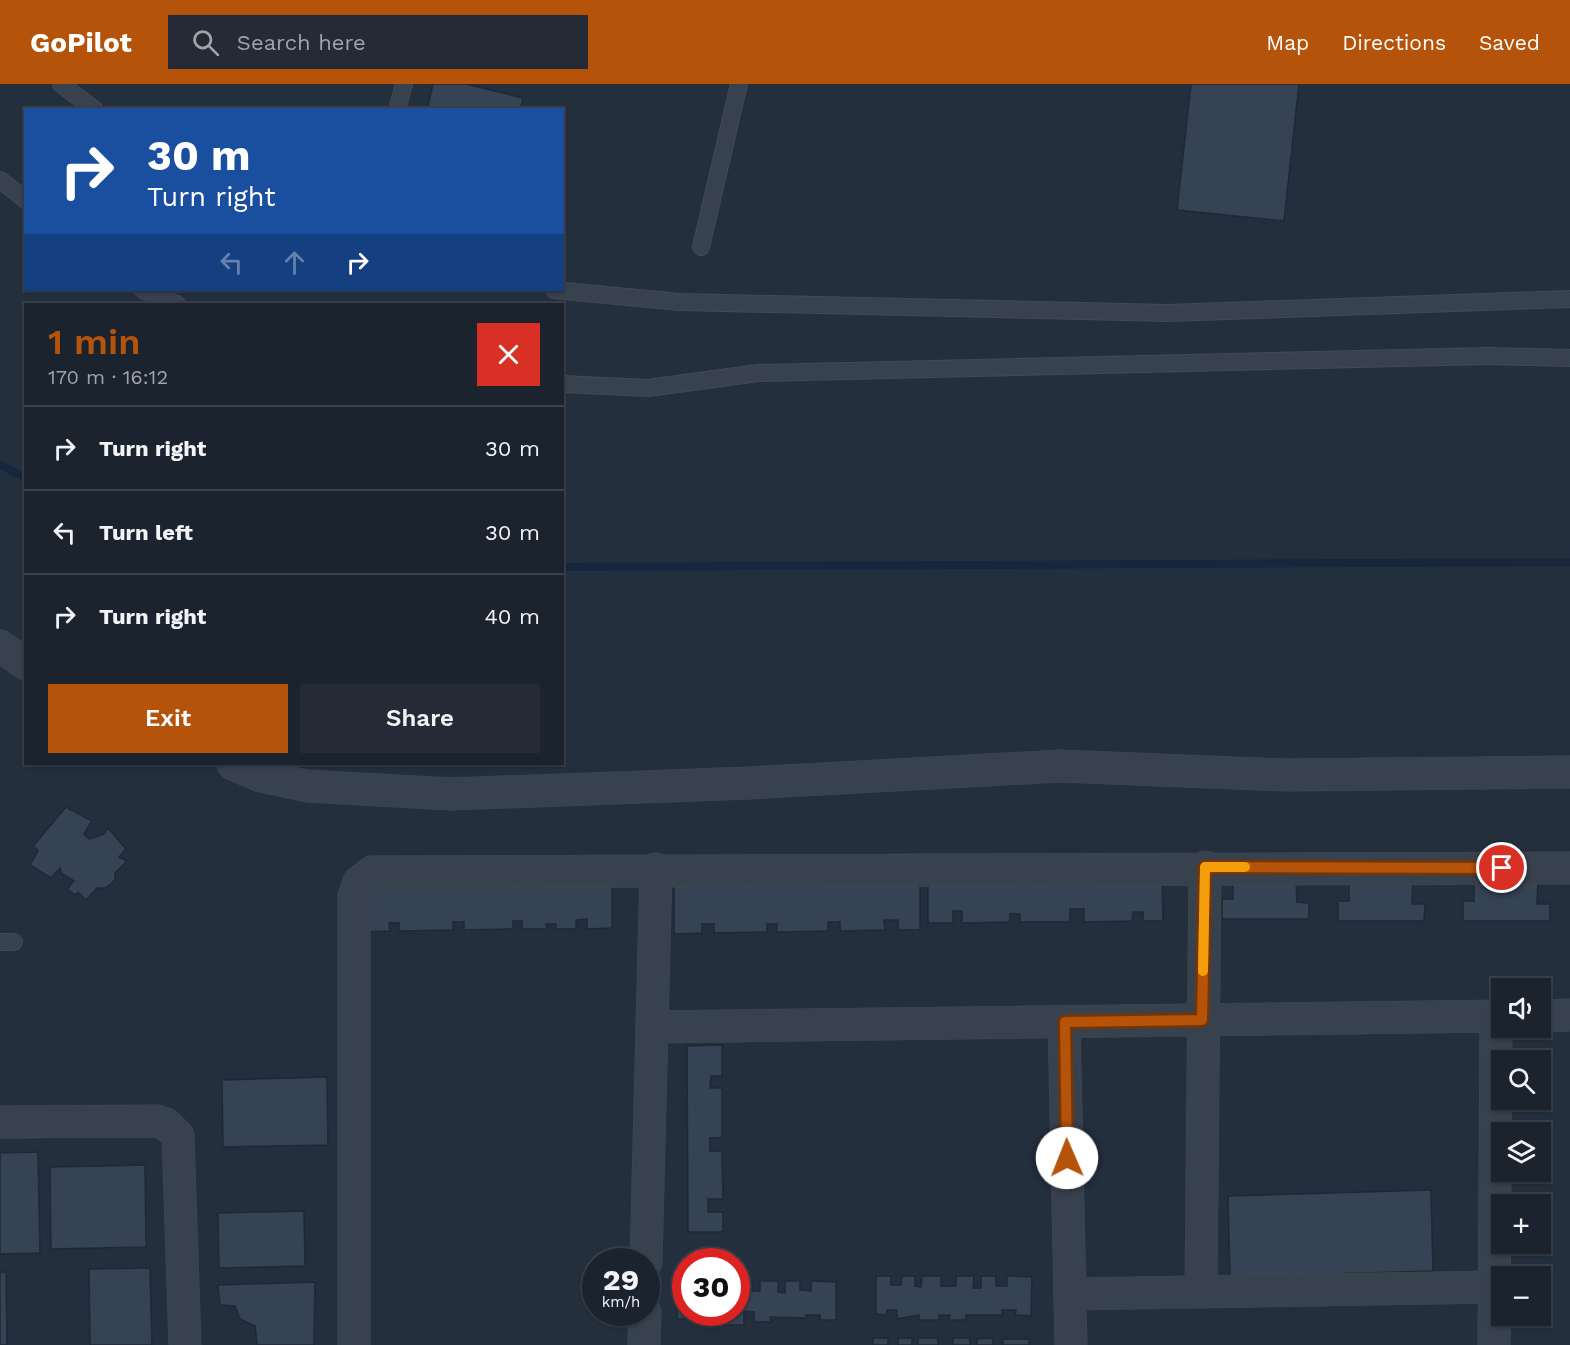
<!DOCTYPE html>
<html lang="en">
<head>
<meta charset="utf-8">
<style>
  body { margin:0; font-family:"Work Sans",sans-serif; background:#242b36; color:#f1f3f6; height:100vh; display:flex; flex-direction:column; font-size:22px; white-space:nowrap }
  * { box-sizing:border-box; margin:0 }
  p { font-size:20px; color:#a0a4aa }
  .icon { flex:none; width:33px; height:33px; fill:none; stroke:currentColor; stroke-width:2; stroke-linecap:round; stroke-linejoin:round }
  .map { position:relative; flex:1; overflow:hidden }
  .drawer { position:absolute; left:24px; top:219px; width:540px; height:462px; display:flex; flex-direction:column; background:#1b232e; border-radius:0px; box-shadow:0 2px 4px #0004,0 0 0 2px #39404a }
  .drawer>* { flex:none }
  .banner { position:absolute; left:24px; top:24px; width:540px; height:183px; border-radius:0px; box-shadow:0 2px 4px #0004,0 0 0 2px #39404a; background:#1a4fa0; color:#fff; overflow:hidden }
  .buttons { position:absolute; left:1491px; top:894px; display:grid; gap:12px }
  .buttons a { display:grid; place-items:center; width:60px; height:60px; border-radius:0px; background:#1b232e; box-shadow:0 2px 4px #0004,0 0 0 2px #39404a; font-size:30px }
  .speed { position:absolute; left:582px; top:1164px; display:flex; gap:12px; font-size:30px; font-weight:700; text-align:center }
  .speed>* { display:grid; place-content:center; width:78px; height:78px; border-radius:50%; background:#1b232e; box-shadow:0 2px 4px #0004,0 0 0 2px #39404a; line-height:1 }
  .speed small { font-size:15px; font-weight:400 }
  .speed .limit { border:9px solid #d22; background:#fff; color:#111 }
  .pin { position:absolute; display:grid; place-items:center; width:51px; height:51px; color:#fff; margin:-26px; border:3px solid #fff; border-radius:50%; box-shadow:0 2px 6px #0007 }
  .me { position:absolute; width:66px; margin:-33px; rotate:359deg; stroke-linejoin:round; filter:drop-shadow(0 0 4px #0008) }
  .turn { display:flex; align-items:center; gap:21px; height:126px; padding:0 24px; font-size:27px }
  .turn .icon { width:78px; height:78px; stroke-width:2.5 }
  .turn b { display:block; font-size:42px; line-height:51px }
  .lanes { display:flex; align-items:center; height:57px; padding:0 24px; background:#0003; justify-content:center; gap:30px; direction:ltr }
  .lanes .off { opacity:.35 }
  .round { display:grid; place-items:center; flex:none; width:63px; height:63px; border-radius:0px; background:#242b36 }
  .summary { display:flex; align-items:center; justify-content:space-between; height:102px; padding:0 24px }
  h1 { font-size:36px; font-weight:600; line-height:45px; color:#b45309 }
  .cta { display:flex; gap:12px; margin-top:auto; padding:12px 24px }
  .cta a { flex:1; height:69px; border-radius:0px; background:#b45309; color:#fff; font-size:24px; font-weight:600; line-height:69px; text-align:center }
  .cta a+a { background:#242b36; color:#f1f3f6 }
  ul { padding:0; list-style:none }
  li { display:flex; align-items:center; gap:18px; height:84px; padding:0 24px; border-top:2px solid #39404a }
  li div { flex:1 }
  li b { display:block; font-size:22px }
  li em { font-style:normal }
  header { display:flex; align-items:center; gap:36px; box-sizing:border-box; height:84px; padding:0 30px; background:#b45309; color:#fff }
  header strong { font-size:28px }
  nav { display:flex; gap:33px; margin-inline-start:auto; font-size:21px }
  .search { width:420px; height:54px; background:#242b36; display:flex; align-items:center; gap:15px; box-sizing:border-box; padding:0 21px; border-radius:0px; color:#a0a4aa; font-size:22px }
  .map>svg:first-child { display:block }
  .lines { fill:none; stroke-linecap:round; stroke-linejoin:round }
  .stream { stroke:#17263c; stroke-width:8 }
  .building { fill:#364354; stroke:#1f2835; stroke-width:1.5 }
  .service-casing { stroke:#414a57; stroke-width:18 }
  .minor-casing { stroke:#414a57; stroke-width:33 }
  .service { stroke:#38414e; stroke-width:16 }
  .minor { stroke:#38414e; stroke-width:32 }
  .route-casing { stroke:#753606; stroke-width:15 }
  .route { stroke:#b45309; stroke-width:10 }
  .slow { stroke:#f59e0b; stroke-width:10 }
</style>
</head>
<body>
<header>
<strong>GoPilot</strong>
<div class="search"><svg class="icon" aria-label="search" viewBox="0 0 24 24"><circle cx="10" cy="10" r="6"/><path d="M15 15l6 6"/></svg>Search here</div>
<nav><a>Map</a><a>Directions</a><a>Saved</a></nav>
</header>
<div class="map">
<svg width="1570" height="1261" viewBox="0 0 1570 1261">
  <rect width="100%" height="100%" fill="#242f3e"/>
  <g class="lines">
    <g class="stream">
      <path d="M 0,381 L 26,394"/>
      <path d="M 562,483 L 1570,478"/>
    </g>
  </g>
  <g class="building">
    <path d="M 433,0 L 466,0 L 523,14 L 520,26 L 427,26 Z"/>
    <path d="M 1191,0 L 1299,0 L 1284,137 L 1177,126 Z"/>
    <path d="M 66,723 L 92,737 L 84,750 L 89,755 L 104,750 L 108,744 L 126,765 L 119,773 L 127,777 L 115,789 L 115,796 L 106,804 L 97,804 L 86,816 L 78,808 L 75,811 L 67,805 L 74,797 L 61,789 L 60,784 L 51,794 L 30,781 L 38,767 L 33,762 Z"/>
    <path d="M 1162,788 L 1163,837 L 1143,837 L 1143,828 L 1133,828 L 1132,837 L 1084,838 L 1084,825 L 1070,825 L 1070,838 L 1020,838 L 1020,830 L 1010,830 L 1010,838 L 962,839 L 962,827 L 953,827 L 953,839 L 928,839 L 928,791 Z"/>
    <path d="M 1233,794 L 1296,794 L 1297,818 L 1309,819 L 1309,835 L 1222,835 L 1222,815 L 1233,815 Z"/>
    <path d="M 1349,795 L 1413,796 L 1412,820 L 1425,820 L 1424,837 L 1338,837 L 1338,817 L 1349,817 Z"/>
    <path d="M 1474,795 L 1538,796 L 1537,820 L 1550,820 L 1550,837 L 1463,837 L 1463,817 L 1474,817 Z"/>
    <path d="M 612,797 L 612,844 L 587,845 L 587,835 L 576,836 L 576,845 L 556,845 L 556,840 L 546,840 L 547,845 L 522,845 L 522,837 L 513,837 L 513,845 L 464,846 L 464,838 L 453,838 L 453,846 L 399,847 L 399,839 L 389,839 L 390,847 L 363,848 L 362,801 Z"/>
    <path d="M 920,799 L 920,846 L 898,846 L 898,836 L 884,836 L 885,846 L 840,847 L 840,838 L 828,838 L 828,847 L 777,848 L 777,840 L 767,840 L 767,848 L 714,849 L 714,840 L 702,840 L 702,849 L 674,850 L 674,802 Z"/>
    <path d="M 722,961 L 722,992 L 711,992 L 710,1004 L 722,1004 L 722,1054 L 710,1054 L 710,1067 L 722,1067 L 723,1115 L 708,1115 L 708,1128 L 723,1128 L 723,1148 L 688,1148 L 687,962 Z"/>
    <path d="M 327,993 L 328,1061 L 223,1063 L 222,996 Z"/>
    <path d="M 38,1068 L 40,1169 L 0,1170 L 0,1069 Z"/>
    <path d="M 145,1081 L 146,1163 L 51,1165 L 50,1083 Z"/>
    <path d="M 1431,1106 L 1433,1187 L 1230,1193 L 1228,1112 Z"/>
    <path d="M 304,1127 L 305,1182 L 219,1184 L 218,1129 Z"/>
    <path d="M 150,1184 L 152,1261 L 90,1261 L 89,1185 Z"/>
    <path d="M 0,1188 L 6,1188 L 7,1261 L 0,1261 Z"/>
    <path d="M 876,1192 L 891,1192 L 891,1201 L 901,1201 L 902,1192 L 915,1192 L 915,1202 L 921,1203 L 922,1192 L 941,1192 L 941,1202 L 956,1202 L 956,1192 L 974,1192 L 973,1204 L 981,1204 L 981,1192 L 996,1192 L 996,1202 L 1007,1202 L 1007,1192 L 1032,1193 L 1031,1232 L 1015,1231 L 1016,1226 L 1002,1226 L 1002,1231 L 966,1231 L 966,1236 L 949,1236 L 950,1231 L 939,1231 L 939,1236 L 919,1236 L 919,1231 L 897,1235 L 897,1226 L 887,1226 L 886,1231 L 876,1230 Z"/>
    <path d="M 678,1197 L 686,1197 L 686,1228 L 736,1228 L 736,1197 L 746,1197 L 745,1207 L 760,1207 L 760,1197 L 778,1197 L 778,1208 L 785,1209 L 785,1197 L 800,1197 L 800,1206 L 811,1207 L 811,1197 L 836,1198 L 836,1236 L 820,1236 L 820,1231 L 806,1231 L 806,1234 L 770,1233 L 771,1238 L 754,1238 L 754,1228 L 744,1227 L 744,1241 L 723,1241 L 723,1236 L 701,1240 L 702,1231 L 691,1231 L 691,1235 L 677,1235 Z"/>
    <path d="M 315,1198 L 314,1261 L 257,1261 L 255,1242 L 240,1235 L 235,1222 L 220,1221 L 218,1201 Z"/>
    <rect x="873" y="1254" width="15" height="7"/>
    <rect x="898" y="1254" width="14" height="7"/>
    <rect x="918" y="1254" width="20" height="7"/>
    <rect x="953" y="1254" width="17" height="7"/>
    <path d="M 993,1254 L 993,1261 L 977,1261 L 977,1255 Z"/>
    <rect x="1003" y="1255" width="26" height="6"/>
  </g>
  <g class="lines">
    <defs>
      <g id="service">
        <path d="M 61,0 L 95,26"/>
        <path d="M 397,26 L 404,0"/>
        <path d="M 0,96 L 26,116"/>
        <path d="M 701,163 L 739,0"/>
        <path d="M 143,206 L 177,220"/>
        <path d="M 554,206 L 680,218 L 1168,229 L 1570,215"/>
        <path d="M 562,300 L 648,304 L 758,289 L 1489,272 L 1570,274"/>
        <path d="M 0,858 L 14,858"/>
      </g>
      <g id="minor">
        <path d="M 0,562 L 26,580"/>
        <path d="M 233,680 L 261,692 L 307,702 L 451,710 L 749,699 L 1060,682 L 1287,691 L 1570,688"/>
        <path d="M 1540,932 L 1570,931"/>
        <path d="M 1064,938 L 1071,1261"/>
        <path d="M 652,943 L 1502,932"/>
        <path d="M 0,1038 L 157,1037 L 166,1040 L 178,1052 L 185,1261"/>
        <path d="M 646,1178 L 656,785"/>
        <path d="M 1201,1207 L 1205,783"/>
        <path d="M 1070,1210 L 1494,1203"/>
        <path d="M 354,1261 L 354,812 L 359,798 L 372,788 L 1570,784"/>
        <path d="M 644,1261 L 645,1228"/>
        <path d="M 1494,1261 L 1496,932"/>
      </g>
    </defs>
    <use href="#service" class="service-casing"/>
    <use href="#minor" class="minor-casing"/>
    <use href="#service" class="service"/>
    <use href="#minor" class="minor"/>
  </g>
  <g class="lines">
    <defs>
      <path id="route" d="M 1067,1074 L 1065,938 L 1202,936 L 1205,783 L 1502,784"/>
    </defs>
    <use href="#route" class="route-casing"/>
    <use href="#route" class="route"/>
    <path class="slow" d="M 1203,887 L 1205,783 L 1245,783"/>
  </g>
</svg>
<div class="buttons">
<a><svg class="icon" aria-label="sound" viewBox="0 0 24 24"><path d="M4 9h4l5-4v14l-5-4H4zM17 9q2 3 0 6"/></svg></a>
<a><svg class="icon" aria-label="search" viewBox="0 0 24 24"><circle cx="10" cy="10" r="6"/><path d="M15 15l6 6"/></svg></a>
<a><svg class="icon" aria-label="layers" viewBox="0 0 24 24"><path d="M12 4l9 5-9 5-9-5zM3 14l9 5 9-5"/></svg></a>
<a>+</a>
<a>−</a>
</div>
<div class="speed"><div>29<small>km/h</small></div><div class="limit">30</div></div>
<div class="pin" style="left:1502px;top:784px;background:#d93025"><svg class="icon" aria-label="arrive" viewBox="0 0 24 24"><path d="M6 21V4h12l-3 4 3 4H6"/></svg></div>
<svg class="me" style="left:1067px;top:1074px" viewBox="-20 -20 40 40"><circle r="19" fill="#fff"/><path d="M0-13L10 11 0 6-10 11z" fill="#b45309"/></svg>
<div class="banner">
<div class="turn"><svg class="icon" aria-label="right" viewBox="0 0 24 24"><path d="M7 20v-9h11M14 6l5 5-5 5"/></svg><div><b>30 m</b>Turn right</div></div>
<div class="lanes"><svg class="icon off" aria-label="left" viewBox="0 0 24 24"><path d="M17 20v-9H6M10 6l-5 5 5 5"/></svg><svg class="icon off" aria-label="ahead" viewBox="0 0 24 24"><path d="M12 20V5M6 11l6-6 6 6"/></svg><svg class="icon" aria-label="right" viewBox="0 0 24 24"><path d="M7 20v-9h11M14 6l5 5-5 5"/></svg></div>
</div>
<section class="drawer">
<div class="summary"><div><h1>1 min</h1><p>170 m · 16:12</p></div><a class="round" style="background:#d93025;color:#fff"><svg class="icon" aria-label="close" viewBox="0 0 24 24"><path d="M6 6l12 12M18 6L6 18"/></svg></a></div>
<ul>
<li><svg class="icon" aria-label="right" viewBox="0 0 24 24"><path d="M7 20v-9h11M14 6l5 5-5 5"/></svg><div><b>Turn right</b></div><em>30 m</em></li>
<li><svg class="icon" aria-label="left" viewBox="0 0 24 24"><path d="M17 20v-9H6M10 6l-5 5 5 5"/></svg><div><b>Turn left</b></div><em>30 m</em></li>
<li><svg class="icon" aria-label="right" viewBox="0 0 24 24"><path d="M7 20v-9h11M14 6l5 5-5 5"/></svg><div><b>Turn right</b></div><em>40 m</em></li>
</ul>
<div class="cta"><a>Exit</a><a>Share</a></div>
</section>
</div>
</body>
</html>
